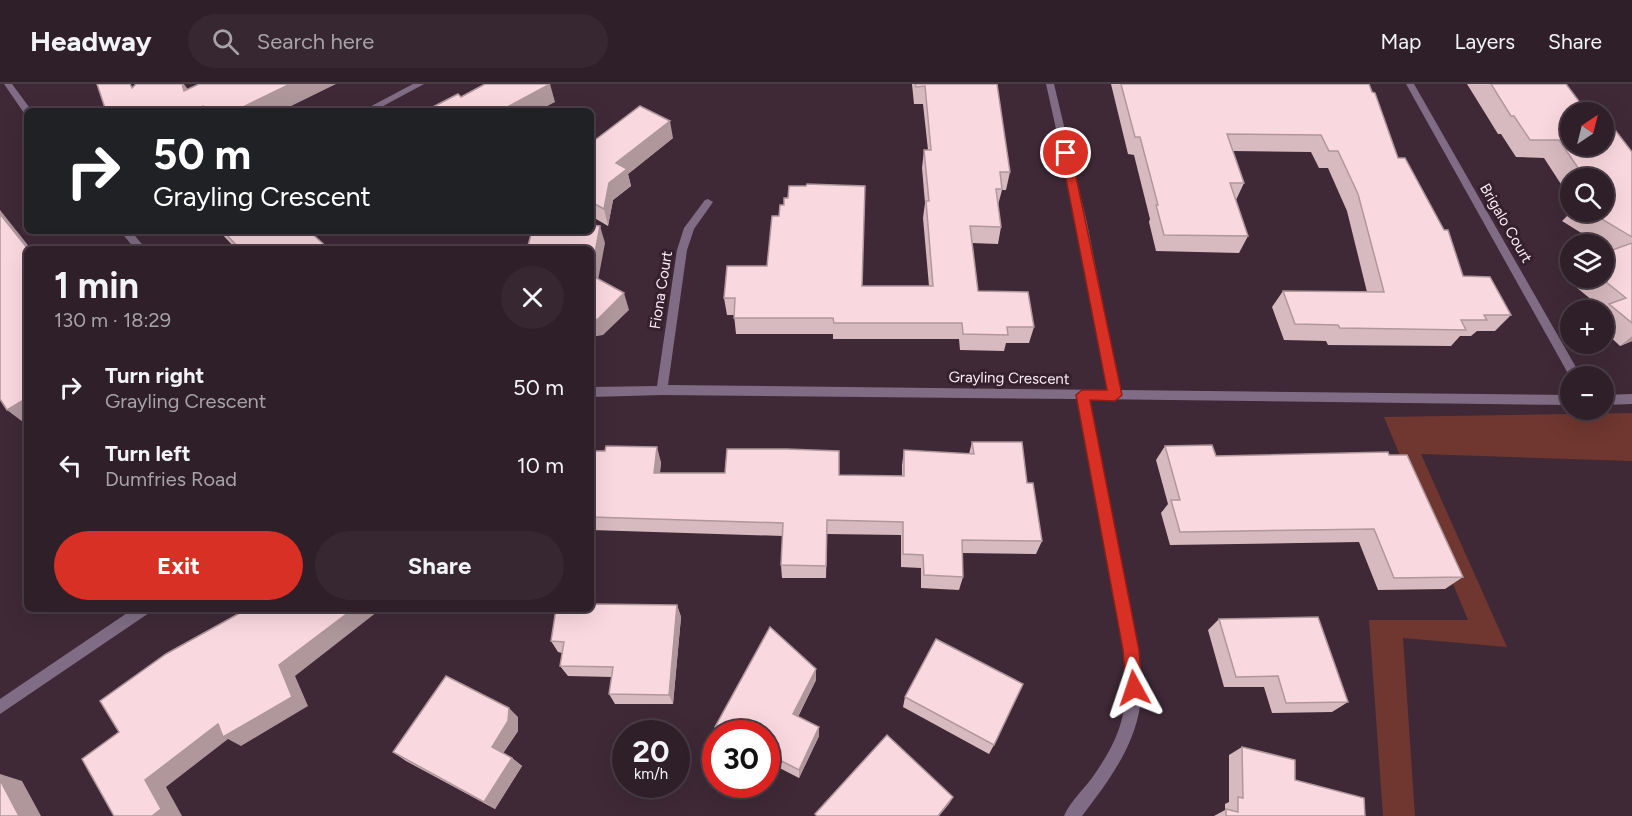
<!DOCTYPE html>
<html lang="en">
<head>
<meta charset="utf-8">
<style>
  body { margin:0; font-family:Figtree,sans-serif; background:#372731; color:#f1f3f6; height:100vh; display:flex; flex-direction:column; font-size:22px; white-space:nowrap }
  * { box-sizing:border-box; margin:0 }
  p { font-size:20px; color:#a7a2a8 }
  .icon { flex:none; width:33px; height:33px; fill:none; stroke:currentColor; stroke-width:2; stroke-linecap:round; stroke-linejoin:round }
  .map { position:relative; flex:1; overflow:hidden }
  .details { position:absolute; left:24px; top:162px; width:570px; height:366px; display:flex; flex-direction:column; background:#2f1f29; border-radius:9px; box-shadow:0 6px 24px #0002,0 0 0 2px #4a3d46 }
  .details>* { flex:none }
  .top-card { position:absolute; left:24px; top:24px; width:570px; height:126px; border-radius:9px; box-shadow:0 6px 24px #0002,0 0 0 2px #4a3d46; background:#202124; color:#fff; overflow:hidden }
  .needle { width:39px; rotate:35deg }
  .controls { position:absolute; left:1560px; top:18px; display:grid; gap:12px }
  .controls a { display:grid; place-items:center; width:54px; height:54px; border-radius:50%; background:#2f1f29; box-shadow:0 6px 24px #0002,0 0 0 2px #4a3d46; font-size:30px }
  .speed { position:absolute; left:612px; top:636px; display:flex; gap:12px; font-size:30px; font-weight:700; text-align:center }
  .speed>* { display:grid; place-content:center; width:78px; height:78px; border-radius:50%; background:#2f1f29; box-shadow:0 6px 24px #0002,0 0 0 2px #4a3d46; line-height:1 }
  .speed small { font-size:15px; font-weight:400 }
  .speed .limit { border:9px solid #d22; background:#fff; color:#111 }
  .pin { position:absolute; display:grid; place-items:center; width:51px; height:51px; color:#fff; margin:-26px; border:3px solid #fff; border-radius:50%; box-shadow:0 2px 6px #0007 }
  .me { position:absolute; width:66px; margin:-33px; rotate:355deg; stroke-linejoin:round; filter:drop-shadow(0 0 4px #0008) }
  .turn { display:flex; align-items:center; gap:21px; height:126px; padding:0 30px; font-size:27px }
  .turn .icon { width:78px; height:78px; stroke-width:2.5 }
  .turn b { display:block; font-size:42px; line-height:51px }
  .round { display:grid; place-items:center; flex:none; width:63px; height:63px; border-radius:32px; background:#372731 }
  .head { display:flex; align-items:center; justify-content:space-between; height:102px; padding:0 30px }
  h1 { font-size:36px; font-weight:700; line-height:45px }
  .button { display:flex; gap:12px; margin-top:auto; padding:12px 30px }
  .button a { flex:1; height:69px; border-radius:36px; background:#d93025; color:#fff; font-size:24px; font-weight:700; line-height:69px; text-align:center }
  .button a+a { background:#372731; color:#f1f3f6 }
  ul { padding:0; list-style:none }
  li { display:flex; align-items:center; gap:18px; height:78px; padding:0 30px }
  li div { flex:1 }
  li b { display:block; font-size:22px }
  li em { font-style:normal }
  header { display:flex; align-items:center; gap:36px; box-sizing:border-box; height:84px; padding:0 30px; background:#2f1f29; border-bottom:2px solid #4a3d46 }
  header strong { font-size:28px }
  nav { display:flex; gap:33px; margin-inline-start:auto; font-size:21px }
  .search { width:420px; height:54px; background:#372731; display:flex; align-items:center; gap:15px; box-sizing:border-box; padding:0 21px; border-radius:33px; color:#a7a2a8; font-size:22px }
  .map>svg:first-child { display:block }
  .green { fill:#6f3730 }
  .lines { fill:none; stroke-linecap:round; stroke-linejoin:round }
  .street { fill:#806d85; fill-rule:evenodd }
  .wall { fill:#d7bac0 }
  .shaded-wall { fill:#af979c }
  .building { fill:#fad8df; stroke:#af979c; stroke-width:1.5 }
  .route { fill:#d93025; stroke:#8d1f18; stroke-width:1.5 }
  .labels { text-anchor:middle; stroke-width:6; stroke-linejoin:round; paint-order:stroke }
  .street-label { font-size:15px; fill:#fbecf4; stroke:#35202d }
</style>
</head>
<body>
<header>
<strong>Headway</strong>
<div class="search"><svg class="icon" aria-label="search" viewBox="0 0 24 24"><circle cx="10" cy="10" r="6"/><path d="M15 15l6 6"/></svg>Search here</div>
<nav><a>Map</a><a>Layers</a><a>Share</a></nav>
</header>
<div class="map">
<svg width="1632" height="732" viewBox="0 0 1632 732">
  <rect width="100%" height="100%" fill="#3f2937"/>
  <path class="green" d="M 1632,329 L 1632,377 L 1421,370 L 1507,563 L 1403,554 L 1415,732 L 1383,732 L 1369,536 L 1468,536 L 1384,333 Z"/>
  <g class="lines">
    <g class="street">
      <path d="M 4,0 L 12,0 L 32,27 L 27,27 L 27,30 L 24,29 Z"/>
      <path d="M 413,0 L 424,0 L 374,27 L 362,27 Z"/>
      <path d="M 1046,0 L 1054,0 L 1087,139 L 1120,306 L 1570,311 L 1570,321 L 1089,315 L 1138,566 C 1140,585 1142,603 1140,622 C 1134,664 1107,699 1082,732 L 1064,732 C 1070,718 1083,706 1092,694 C 1125,647 1129,622 1124,566 L 1077,315 L 662,311 L 591,313 L 591,303 L 657,302 L 677,166 L 684,144 L 705,116 L 708,115 L 713,118 L 694,145 L 687,166 L 668,301 L 1108,306 L 1077,139 Z"/>
      <path d="M 1406,0 L 1414,0 L 1581,292 L 1570,293 Z"/>
      <path d="M 120,147 L 131,147 L 146,165 L 135,165 Z"/>
      <path d="M 1632,310 L 1632,320 L 1604,321 L 1604,311 Z"/>
      <path d="M 133,525 L 151,525 L 149,529 L 0,630 L 0,615 Z"/>
    </g>
  </g>
  <g class="wall">
    <path d="M 912,0 L 997,0 L 1010,88 L 1006,106 L 1002,106 L 998,121 L 1001,143 L 998,160 L 972,159 L 978,207 L 1034,243 L 1029,259 L 1006,259 L 1004,267 L 960,266 L 959,255 L 833,255 L 833,250 L 736,250 L 734,231 L 727,231 L 724,214 L 862,202 L 929,202 L 923,134 L 925,119 L 922,84 L 924,66 L 928,66 L 923,20 L 914,20 Z"/>
    <path d="M 1111,0 L 1369,0 L 1398,74 L 1463,192 L 1511,231 L 1495,247 L 1477,247 L 1471,252 L 1460,252 L 1451,262 L 1328,261 L 1326,257 L 1284,256 L 1272,223 L 1283,207 L 1367,208 L 1347,127 L 1328,84 L 1319,84 L 1311,68 L 1233,67 L 1244,99 L 1236,116 L 1248,152 L 1239,169 L 1156,167 L 1149,138 L 1150,135 L 1134,71 L 1128,70 Z"/>
    <path d="M 1467,0 L 1566,0 L 1570,28 L 1632,68 L 1632,257 L 1620,262 L 1604,247 L 1604,226 L 1565,194 L 1570,189 L 1570,194 L 1604,194 L 1610,167 L 1604,163 L 1604,160 L 1599,160 L 1562,137 L 1571,128 L 1604,128 L 1604,94 L 1570,94 L 1570,114 L 1544,74 L 1516,73 L 1501,50 L 1498,50 Z"/>
    <path d="M 673,54 L 628,90 L 631,102 L 613,116 L 608,142 L 591,132 L 591,59 Z"/>
    <path d="M 219,147 L 309,147 L 329,165 L 236,165 Z"/>
    <path d="M 972,358 L 1027,399 L 1042,457 L 1036,470 L 962,469 L 963,493 L 959,506 L 921,504 L 921,484 L 901,483 L 901,451 L 827,450 L 826,494 L 782,494 L 781,481 L 783,452 L 591,446 L 591,367 L 661,378 L 660,389 L 902,392 L 902,381 L 904,366 L 969,370 Z"/>
    <path d="M 1165,362 L 1216,372 L 1388,368 L 1463,493 L 1445,505 L 1378,506 L 1359,458 L 1170,461 L 1161,429 L 1168,420 L 1156,376 Z"/>
    <path d="M 677,521 L 681,533 L 673,620 L 615,620 L 609,610 L 612,593 L 568,592 L 560,582 L 562,569 L 558,568 L 551,557 Z"/>
    <path d="M 1219,535 L 1348,618 L 1332,628 L 1272,629 L 1264,603 L 1224,603 L 1208,546 Z"/>
    <path d="M 816,596 L 798,633 L 819,643 L 819,652 L 799,694 L 766,677 L 766,650 L 717,650 L 715,643 Z"/>
    <path d="M 905,613 L 994,661 L 989,670 L 903,623 Z"/>
    <path d="M 518,633 L 518,647 L 503,669 L 512,674 L 522,682 L 495,725 L 406,677 L 393,668 Z"/>
    <path d="M 1242,663 L 1295,696 L 1365,732 L 1214,732 L 1225,726 L 1225,720 L 1229,718 L 1229,671 Z"/>
  </g>
  <g class="shaded-wall">
    <path d="M 182,0 L 184,0 L 189,7 L 184,7 Z"/>
    <path d="M 290,0 L 336,0 L 281,27 L 235,27 Z"/>
    <path d="M 550,0 L 555,18 L 538,27 L 500,27 Z"/>
    <path d="M 203,22 L 206,27 L 199,27 Z"/>
    <path d="M 670,37 L 673,54 L 628,90 L 631,102 L 613,116 L 608,142 L 604,125 L 609,99 L 616,79 Z"/>
    <path d="M 0,126 L 31,165 L 28,165 L 0,130 Z"/>
    <path d="M 600,142 L 605,159 L 596,207 L 591,191 Z"/>
    <path d="M 624,209 L 629,226 L 603,251 L 591,253 L 591,236 Z"/>
    <path d="M 1632,252 L 1632,257 L 1620,262 Z"/>
    <path d="M 27,314 L 27,341 L 7,326 Z"/>
    <path d="M 657,363 L 661,378 L 658,403 L 654,389 Z"/>
    <path d="M 677,521 L 681,533 L 673,620 L 669,611 Z"/>
    <path d="M 353,525 L 375,525 L 377,528 L 295,592 L 308,622 L 241,662 L 228,655 L 166,703 L 182,732 L 152,732 L 145,696 L 279,581 Z"/>
    <path d="M 816,585 L 816,596 L 794,640 L 793,630 Z"/>
    <path d="M 509,624 L 518,633 L 518,647 L 502,671 L 492,663 Z"/>
    <path d="M 819,643 L 819,652 L 799,694 L 799,686 Z"/>
    <path d="M 512,674 L 522,682 L 495,725 L 484,718 Z"/>
    <path d="M 0,690 L 22,697 L 41,732 L 19,732 L 0,696 Z"/>
    <path d="M 953,713 L 949,720 L 939,732 L 938,732 Z"/>
  </g>
  <g class="building">
    <path d="M 97,0 L 130,0 L 132,4 L 136,0 L 182,0 L 184,7 L 199,0 L 290,0 L 235,27 L 211,27 L 203,22 L 199,27 L 106,27 Z"/>
    <path d="M 485,0 L 550,0 L 500,27 L 425,27 L 458,10 L 461,13 Z"/>
    <path d="M 915,0 L 997,0 L 1010,88 L 1000,88 L 1002,105 L 996,105 L 1001,143 L 970,142 L 978,207 L 1028,208 L 1034,243 L 1007,243 L 1008,251 L 963,250 L 962,239 L 834,239 L 833,234 L 734,234 L 735,214 L 724,214 L 727,182 L 767,182 L 772,132 L 779,132 L 780,121 L 784,121 L 784,114 L 788,114 L 789,102 L 806,102 L 807,100 L 865,102 L 862,202 L 933,202 L 926,117 L 929,117 L 924,66 L 931,66 L 925,2 L 916,3 Z"/>
    <path d="M 1121,0 L 1369,0 L 1372,8 L 1375,9 L 1398,74 L 1405,74 L 1444,146 L 1448,146 L 1463,192 L 1490,193 L 1511,231 L 1484,231 L 1487,236 L 1461,236 L 1466,246 L 1340,244 L 1338,241 L 1295,240 L 1283,207 L 1384,208 L 1358,110 L 1338,67 L 1329,67 L 1321,51 L 1227,50 L 1244,99 L 1230,99 L 1248,152 L 1164,151 L 1156,121 L 1158,121 L 1140,53 L 1135,53 Z"/>
    <path d="M 1491,0 L 1566,0 L 1587,28 L 1570,28 L 1570,62 L 1604,62 L 1604,38 L 1609,38 L 1632,68 L 1632,153 L 1590,128 L 1604,128 L 1604,94 L 1585,94 L 1559,56 L 1530,56 L 1514,32 L 1511,32 Z"/>
    <path d="M 640,22 L 670,37 L 616,79 L 627,85 L 609,99 L 604,125 L 591,118 L 591,59 Z"/>
    <path d="M 0,130 L 28,165 L 27,314 L 7,326 L 0,315 Z"/>
    <path d="M 591,141 L 600,142 L 591,190 L 591,165 L 527,165 L 532,147 L 591,147 Z"/>
    <path d="M 223,147 L 309,147 L 329,165 L 240,165 Z"/>
    <path d="M 1632,159 L 1632,239 L 1609,220 L 1626,214 L 1601,194 L 1604,194 L 1604,169 Z"/>
    <path d="M 591,191 L 624,209 L 598,235 L 591,236 Z"/>
    <path d="M 972,358 L 1022,358 L 1027,399 L 1033,399 L 1042,457 L 962,456 L 963,493 L 924,491 L 923,471 L 903,470 L 903,438 L 827,436 L 826,482 L 781,481 L 783,439 L 591,433 L 591,367 L 605,367 L 606,362 L 657,363 L 654,389 L 725,389 L 727,365 L 787,365 L 839,367 L 839,391 L 904,392 L 904,366 L 974,370 Z"/>
    <path d="M 1212,361 L 1216,372 L 1388,368 L 1389,371 L 1407,371 L 1463,493 L 1394,494 L 1374,445 L 1180,448 L 1171,416 L 1180,416 L 1165,362 Z"/>
    <path d="M 591,520 L 677,521 L 669,611 L 609,610 L 613,583 L 560,582 L 564,558 L 551,557 L 556,525 L 591,525 Z"/>
    <path d="M 247,525 L 353,525 L 279,581 L 292,613 L 223,653 L 218,640 L 145,696 L 161,725 L 152,732 L 114,732 L 82,675 L 119,648 L 100,617 L 166,570 Z"/>
    <path d="M 1318,533 L 1348,618 L 1286,619 L 1278,592 L 1236,593 L 1219,535 Z"/>
    <path d="M 770,543 L 816,585 L 793,630 L 819,643 L 799,686 L 766,669 L 766,650 L 728,650 L 715,643 Z"/>
    <path d="M 936,555 L 1023,600 L 994,661 L 905,613 Z"/>
    <path d="M 446,592 L 509,624 L 508,637 L 492,663 L 512,674 L 484,718 L 393,668 Z"/>
    <path d="M 887,651 L 953,713 L 938,732 L 817,732 L 815,730 Z"/>
    <path d="M 1242,663 L 1295,676 L 1295,696 L 1364,714 L 1365,732 L 1226,732 L 1226,725 L 1238,728 L 1238,713 L 1243,714 Z"/>
    <path d="M 0,696 L 19,732 L 0,732 Z"/>
  </g>
  <path class="route" d="M 1066,66 L 1071,69 L 1122,311 L 1115,317 L 1090,316 L 1139,566 L 1142,604 L 1140,610 L 1134,612 L 1128,610 L 1126,604 L 1123,566 L 1076,311 L 1082,306 L 1107,306 L 1061,69 Z"/>
  <g class="labels">
    <g class="street-label">
      <text transform="translate(1506 139) rotate(60)" y="5">Brigalo Court</text>
      <text transform="translate(661 206) rotate(-81)" y="5">Fiona Court</text>
      <text transform="translate(1009 294) rotate(1)" y="5">Grayling Crescent</text>
    </g>
  </g>
</svg>
<div class="controls">
<a><svg class="needle" viewBox="-14 -14 28 28"><path d="M0-13l5 13h-10z" fill="#e53935"/><path d="M0 13l5-13h-10z" fill="#a7a2a8"/></svg></a>
<a><svg class="icon" aria-label="search" viewBox="0 0 24 24"><circle cx="10" cy="10" r="6"/><path d="M15 15l6 6"/></svg></a>
<a><svg class="icon" aria-label="layers" viewBox="0 0 24 24"><path d="M12 4l9 5-9 5-9-5zM3 14l9 5 9-5"/></svg></a>
<a>+</a>
<a>−</a>
</div>
<div class="speed"><div>20<small>km/h</small></div><div class="limit">30</div></div>
<div class="pin" style="left:1066px;top:69px;background:#d93025"><svg class="icon" aria-label="arrive" viewBox="0 0 24 24"><path d="M6 21V4h12l-3 4 3 4H6"/></svg></div>
<svg class="me" style="left:1134px;top:604px" viewBox="-20 -20 40 40"><path d="M0-17L14 15 0 8-14 15z" fill="#d93025" stroke="#fff" stroke-width="4"/></svg>
<div class="top-card">
<div class="turn"><svg class="icon" aria-label="right" viewBox="0 0 24 24"><path d="M7 20v-9h11M14 6l5 5-5 5"/></svg><div><b>50 m</b>Grayling Crescent</div></div>
</div>
<section class="details">
<div class="head"><div><h1>1 min</h1><p>130 m · 18:29</p></div><a class="round"><svg class="icon" aria-label="close" viewBox="0 0 24 24"><path d="M6 6l12 12M18 6L6 18"/></svg></a></div>
<ul>
<li><svg class="icon" aria-label="right" viewBox="0 0 24 24"><path d="M7 20v-9h11M14 6l5 5-5 5"/></svg><div><b>Turn right</b><p>Grayling Crescent</p></div><em>50 m</em></li>
<li><svg class="icon" aria-label="left" viewBox="0 0 24 24"><path d="M17 20v-9H6M10 6l-5 5 5 5"/></svg><div><b>Turn left</b><p>Dumfries Road</p></div><em>10 m</em></li>
</ul>
<div class="button"><a>Exit</a><a>Share</a></div>
</section>
</div>
</body>
</html>
